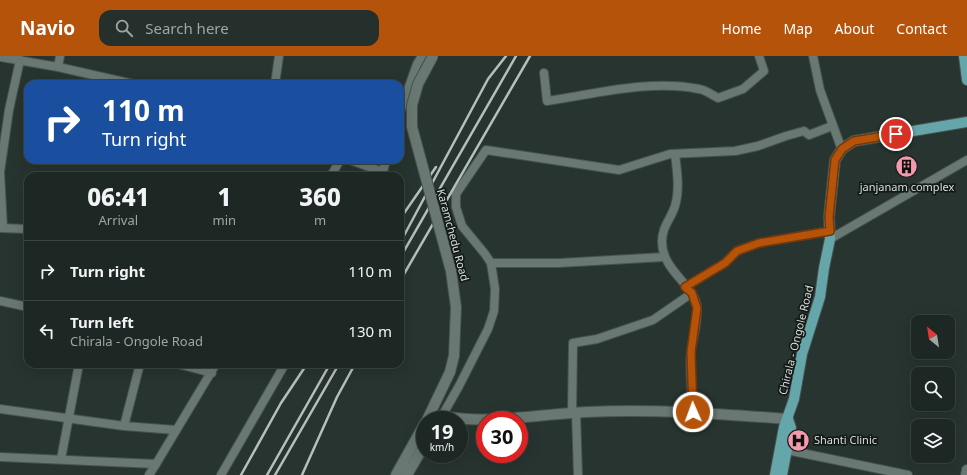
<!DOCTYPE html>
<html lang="en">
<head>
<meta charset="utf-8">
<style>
  body { margin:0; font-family:"Noto Sans",sans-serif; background:#252f2c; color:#f1f3f6; height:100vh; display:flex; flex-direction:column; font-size:15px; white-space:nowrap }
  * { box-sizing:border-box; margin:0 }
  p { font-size:13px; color:#a0a5a6 }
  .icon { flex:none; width:22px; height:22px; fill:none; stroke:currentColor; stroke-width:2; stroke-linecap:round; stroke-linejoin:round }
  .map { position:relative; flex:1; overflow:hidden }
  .drawer { position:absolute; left:24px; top:116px; width:380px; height:196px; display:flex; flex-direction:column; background:#1d2724; border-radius:12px; box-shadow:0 4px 16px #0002,0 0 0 1px #3b4441 }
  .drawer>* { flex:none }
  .banner { position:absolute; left:24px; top:24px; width:380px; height:84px; border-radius:12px; box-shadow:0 4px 16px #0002,0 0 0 1px #3b4441; background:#1a4fa0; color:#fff; overflow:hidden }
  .needle { width:26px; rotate:330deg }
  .fabs { position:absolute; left:911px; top:259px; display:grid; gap:8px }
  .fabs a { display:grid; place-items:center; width:44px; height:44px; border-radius:8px; background:#1d2724; box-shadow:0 4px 16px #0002,0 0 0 1px #3b4441; font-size:20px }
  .speed { position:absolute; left:416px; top:355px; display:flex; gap:8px; font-size:20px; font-weight:700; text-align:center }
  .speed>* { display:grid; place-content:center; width:52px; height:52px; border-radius:50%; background:#1d2724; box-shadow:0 4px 16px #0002,0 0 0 1px #3b4441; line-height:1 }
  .speed small { font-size:10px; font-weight:400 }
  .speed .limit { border:6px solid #d22; background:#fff; color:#111 }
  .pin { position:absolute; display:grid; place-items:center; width:34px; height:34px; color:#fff; margin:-17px; border:2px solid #fff; border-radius:50%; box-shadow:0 1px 4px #0007 }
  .me { position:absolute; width:44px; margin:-22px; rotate:358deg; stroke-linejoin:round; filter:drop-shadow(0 0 3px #0008) }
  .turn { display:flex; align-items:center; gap:14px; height:84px; padding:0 12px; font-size:18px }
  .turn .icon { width:52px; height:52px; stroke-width:2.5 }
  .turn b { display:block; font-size:28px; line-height:34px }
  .eta { display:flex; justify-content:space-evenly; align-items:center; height:68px; text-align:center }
  .eta b { font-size:24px; font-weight:800; line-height:28px }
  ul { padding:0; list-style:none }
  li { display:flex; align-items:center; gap:12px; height:60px; padding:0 12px; border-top:1px solid #3b4441 }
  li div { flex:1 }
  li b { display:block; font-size:15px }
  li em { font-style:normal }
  header { display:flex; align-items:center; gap:24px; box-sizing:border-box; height:56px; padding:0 20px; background:#b45309; color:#fff }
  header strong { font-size:19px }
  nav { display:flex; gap:22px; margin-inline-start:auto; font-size:14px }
  .search { width:280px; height:36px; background:#252f2c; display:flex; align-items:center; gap:10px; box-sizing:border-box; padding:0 14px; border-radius:12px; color:#a0a5a6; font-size:15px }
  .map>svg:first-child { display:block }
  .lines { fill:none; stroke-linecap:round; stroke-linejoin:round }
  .minor-casing { stroke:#47524f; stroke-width:10 }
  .tertiary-casing { stroke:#47524f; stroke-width:12 }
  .primary-casing { stroke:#47524f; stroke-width:12 }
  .minor { stroke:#697873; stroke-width:8 }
  .tertiary { stroke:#697873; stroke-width:10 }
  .primary { stroke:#65a6ab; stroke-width:10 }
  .rail { stroke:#b6bfbb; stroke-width:2.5 }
  .tertiary-bridge-casing { stroke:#47524f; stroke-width:12; stroke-linecap:butt }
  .tertiary-bridge { stroke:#697873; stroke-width:10 }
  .route-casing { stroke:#753606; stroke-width:10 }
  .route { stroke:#b45309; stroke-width:7 }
  .labels { text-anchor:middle; stroke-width:3.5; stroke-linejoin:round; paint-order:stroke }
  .poi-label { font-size:11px; fill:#d7dfdc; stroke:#141a18 }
  .street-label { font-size:11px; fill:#d7dfdc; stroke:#141a18 }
</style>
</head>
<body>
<header>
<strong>Navio</strong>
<div class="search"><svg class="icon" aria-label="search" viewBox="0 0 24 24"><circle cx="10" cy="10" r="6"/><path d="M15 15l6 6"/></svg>Search here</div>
<nav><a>Home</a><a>Map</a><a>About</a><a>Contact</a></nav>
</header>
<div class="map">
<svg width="967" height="419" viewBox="0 0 967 419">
  <rect width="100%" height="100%" fill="#273430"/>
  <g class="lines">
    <defs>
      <g id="minor">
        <path d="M 813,0 L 820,34 L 842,94"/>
        <path d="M 0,1 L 58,11 L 133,28"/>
        <path d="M 58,11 L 60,0"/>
        <path d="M 544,17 L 547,45 C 595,38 651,23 699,33 C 706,34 712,39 718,42 L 743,33 L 764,15 L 759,0"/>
        <path d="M 275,28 L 279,0"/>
        <path d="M 400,56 L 417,8 L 422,0"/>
        <path d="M 675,98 C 677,115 680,133 675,150 C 671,163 662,170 662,186 C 662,215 696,230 697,252 C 698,266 693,281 691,295 C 689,314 692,336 693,356"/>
        <path d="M 350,104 L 383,116 L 386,104"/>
        <path d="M 331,120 L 340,104"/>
        <path d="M 0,172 L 28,173"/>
        <path d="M 3,172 L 0,116 L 9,54 L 20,4"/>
        <path d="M 830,183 L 967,104"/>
        <path d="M 491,207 L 559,207 L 664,201"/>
        <path d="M 685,231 L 725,207 L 737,195 L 759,187 L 830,175"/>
        <path d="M 0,245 L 28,251"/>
        <path d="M 178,308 L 212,317"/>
        <path d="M 0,353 L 124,370 L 176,374"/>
        <path d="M 576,356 L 578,419"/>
        <path d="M 572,357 L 573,287 L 597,283 L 653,264 L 692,237"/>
        <path d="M 442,360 L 459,330 L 488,273 L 494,255 L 495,233 L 491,207 L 485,198 L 462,170 L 456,151 L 456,138 L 486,94 L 619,114 L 670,98 L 735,95 L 758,90 L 786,80 L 804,75 L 809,79 L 832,70"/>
        <path d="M 124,370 L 140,308"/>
        <path d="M 787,394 L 908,419"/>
        <path d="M 0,401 L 156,408 L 216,308"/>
        <path d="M 61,403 L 79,308"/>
        <path d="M 149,419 L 156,408"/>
        <path d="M 221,419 L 285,308"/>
      </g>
      <g id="tertiary">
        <path d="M 439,364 L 442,360 C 489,369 539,358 587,356 C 654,353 721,358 788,363"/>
        <path d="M 396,419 L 425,367"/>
        <path d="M 407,419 L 425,388"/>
        <path d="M 966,419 L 967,414"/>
      </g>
      <g id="primary">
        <path d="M 964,0 L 967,24"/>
        <path d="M 775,419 L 784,371 L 794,343 L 802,298 L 820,241 L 824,212 L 830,183 L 829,161 L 835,104 L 842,93 L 854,85 L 967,66"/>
        <path d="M 782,419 L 791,372 L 788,363"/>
      </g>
    </defs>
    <use href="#minor" class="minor-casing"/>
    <use href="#tertiary" class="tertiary-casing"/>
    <use href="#primary" class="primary-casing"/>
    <use href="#minor" class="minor"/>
    <use href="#tertiary" class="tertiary"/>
    <use href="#primary" class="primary"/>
    <g class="rail">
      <path d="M 400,163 L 436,111"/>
      <path d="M 400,187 L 488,23 L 506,0"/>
      <path d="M 400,202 L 516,0"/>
      <path d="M 400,225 L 530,0"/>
      <path d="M 241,419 L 281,347 L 307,308"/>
      <path d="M 267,419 L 330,308"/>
      <path d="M 275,419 L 339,308"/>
      <path d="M 302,419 L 337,341 L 355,308"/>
    </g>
    <defs>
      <path id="tertiary-bridge" d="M 427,364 L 450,316 L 454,300 L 456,251 L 451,215 L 412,71 L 412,49 L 418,28 L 433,0"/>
    </defs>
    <use href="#tertiary-bridge" class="tertiary-bridge-casing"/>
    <use href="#tertiary-bridge" class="tertiary-bridge"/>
  </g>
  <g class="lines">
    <defs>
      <path id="route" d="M 693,356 L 691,296 L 697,252 L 692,237 L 685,231 L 725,207 L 737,195 L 759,187 L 830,175 L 829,161 L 835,104 L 842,93 L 854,85 L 896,78"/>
    </defs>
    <use href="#route" class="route-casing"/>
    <use href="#route" class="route"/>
  </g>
  <defs>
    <symbol id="building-disc" viewBox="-11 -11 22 22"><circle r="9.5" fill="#f39aab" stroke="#141a18"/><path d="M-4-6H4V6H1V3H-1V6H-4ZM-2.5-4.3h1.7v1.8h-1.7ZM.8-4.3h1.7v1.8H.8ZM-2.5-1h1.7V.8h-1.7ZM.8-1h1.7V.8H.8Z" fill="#111"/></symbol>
    <symbol id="hospital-disc" viewBox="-11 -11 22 22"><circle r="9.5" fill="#f39aab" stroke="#141a18"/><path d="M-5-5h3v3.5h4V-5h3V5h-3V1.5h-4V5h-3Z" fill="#111"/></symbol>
  </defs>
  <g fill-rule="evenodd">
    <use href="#building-disc" x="894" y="98" width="25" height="25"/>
    <use href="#hospital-disc" x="786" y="372" width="25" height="25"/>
  </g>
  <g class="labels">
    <g class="poi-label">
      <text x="907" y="135">janjanam complex</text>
      <text x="814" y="388" text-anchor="start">Shanti Clinic</text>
    </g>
    <g class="street-label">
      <text transform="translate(453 179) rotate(75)" y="4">Karamchedu Road</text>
      <text transform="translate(796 284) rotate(-76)" y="4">Chirala - Ongole Road</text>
    </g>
  </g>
</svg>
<div class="fabs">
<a><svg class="needle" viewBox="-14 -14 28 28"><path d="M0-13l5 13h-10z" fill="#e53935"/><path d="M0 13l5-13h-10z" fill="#a0a5a6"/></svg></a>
<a><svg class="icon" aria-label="search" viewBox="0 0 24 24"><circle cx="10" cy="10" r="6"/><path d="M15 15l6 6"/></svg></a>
<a><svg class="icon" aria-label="layers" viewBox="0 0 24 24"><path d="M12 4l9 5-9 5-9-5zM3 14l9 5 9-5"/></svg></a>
</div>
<div class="speed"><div>19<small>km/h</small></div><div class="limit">30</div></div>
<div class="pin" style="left:896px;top:78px;background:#d93025"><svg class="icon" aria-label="arrive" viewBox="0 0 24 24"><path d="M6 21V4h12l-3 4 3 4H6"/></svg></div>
<svg class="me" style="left:693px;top:356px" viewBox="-20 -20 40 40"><circle r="17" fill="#b45309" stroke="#fff" stroke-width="3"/><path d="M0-11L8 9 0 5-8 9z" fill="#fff"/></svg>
<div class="banner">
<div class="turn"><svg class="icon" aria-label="right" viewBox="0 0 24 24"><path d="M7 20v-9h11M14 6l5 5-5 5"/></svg><div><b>110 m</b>Turn right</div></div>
</div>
<section class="drawer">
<div class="eta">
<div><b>06:41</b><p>Arrival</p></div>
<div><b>1</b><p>min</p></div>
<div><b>360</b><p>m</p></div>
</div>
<ul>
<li><svg class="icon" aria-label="right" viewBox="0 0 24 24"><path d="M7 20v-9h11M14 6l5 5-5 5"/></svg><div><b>Turn right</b></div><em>110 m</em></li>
<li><svg class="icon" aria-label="left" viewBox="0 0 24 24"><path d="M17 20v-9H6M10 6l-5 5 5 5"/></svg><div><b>Turn left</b><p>Chirala - Ongole Road</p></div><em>130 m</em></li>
</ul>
</section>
</div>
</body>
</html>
